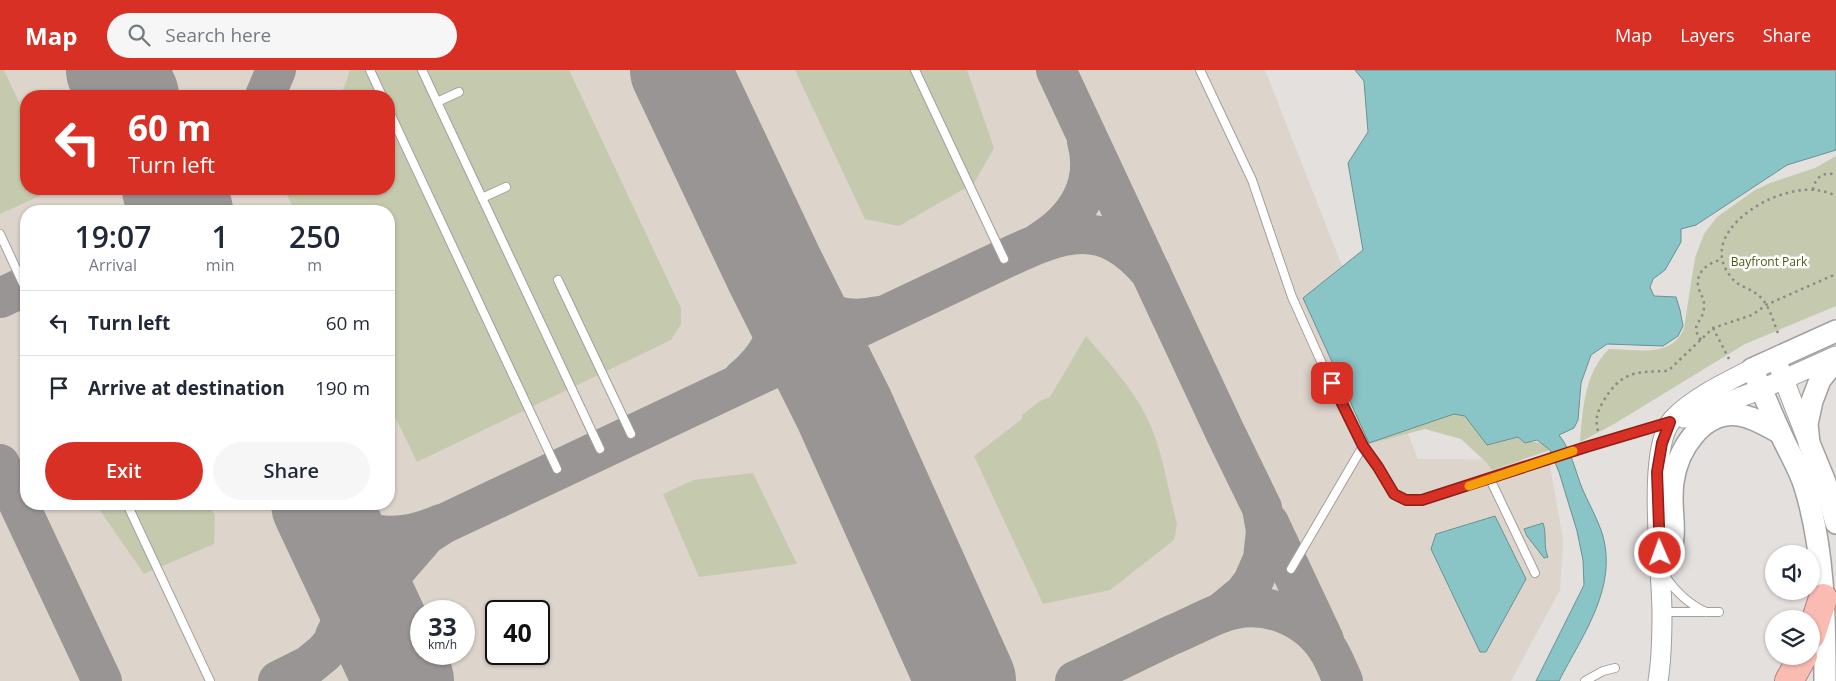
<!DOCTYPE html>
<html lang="en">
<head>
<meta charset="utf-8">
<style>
  body { margin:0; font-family:"Open Sans",sans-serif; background:#f6f6f7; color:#1f2937; height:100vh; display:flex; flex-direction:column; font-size:19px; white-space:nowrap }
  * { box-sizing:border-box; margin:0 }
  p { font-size:16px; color:#747a83 }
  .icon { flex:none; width:28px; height:28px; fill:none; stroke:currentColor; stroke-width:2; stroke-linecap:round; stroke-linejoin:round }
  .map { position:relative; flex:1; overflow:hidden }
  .sheet { position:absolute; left:20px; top:135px; width:375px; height:305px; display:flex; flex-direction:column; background:#fff; border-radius:20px; box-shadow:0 1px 4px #0004 }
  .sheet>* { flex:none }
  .top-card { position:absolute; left:20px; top:20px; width:375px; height:105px; border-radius:20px; box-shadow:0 1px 4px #0004; background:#d93025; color:#fff; overflow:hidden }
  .controls { position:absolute; left:1765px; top:475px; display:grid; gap:10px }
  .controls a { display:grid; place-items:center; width:55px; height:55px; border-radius:50%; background:#fff; box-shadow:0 1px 4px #0004; font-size:25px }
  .speed { position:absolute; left:410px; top:530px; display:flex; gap:10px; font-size:25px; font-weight:700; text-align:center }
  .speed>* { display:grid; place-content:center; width:65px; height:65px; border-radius:50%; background:#fff; box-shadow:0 1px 4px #0004; line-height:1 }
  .speed small { font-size:12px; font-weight:400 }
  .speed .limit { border:2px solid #111; border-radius:8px; background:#fff; color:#111 }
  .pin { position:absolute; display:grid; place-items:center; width:42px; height:42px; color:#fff; margin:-21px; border-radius:10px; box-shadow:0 2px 8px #0006 }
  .me { position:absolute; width:55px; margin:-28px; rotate:358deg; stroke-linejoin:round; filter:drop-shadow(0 0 4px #0008) }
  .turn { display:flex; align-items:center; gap:18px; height:105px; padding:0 25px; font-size:22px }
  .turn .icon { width:65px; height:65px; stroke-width:2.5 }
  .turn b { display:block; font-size:35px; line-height:42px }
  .eta { display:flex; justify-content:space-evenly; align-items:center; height:85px; text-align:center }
  .eta b { font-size:30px; font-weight:600; line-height:35px }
  .cta { display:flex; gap:10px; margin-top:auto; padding:10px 25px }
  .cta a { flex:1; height:58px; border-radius:30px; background:#d93025; color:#fff; font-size:20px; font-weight:600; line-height:58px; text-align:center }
  .cta a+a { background:#f6f6f7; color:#1f2937 }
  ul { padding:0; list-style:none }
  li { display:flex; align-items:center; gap:15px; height:65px; padding:0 25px; border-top:1px solid #e0e1e3 }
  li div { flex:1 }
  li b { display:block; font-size:19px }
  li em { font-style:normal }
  header { display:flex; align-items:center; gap:30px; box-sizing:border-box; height:70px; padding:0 25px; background:#d93025; color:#fff }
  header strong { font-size:24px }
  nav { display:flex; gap:28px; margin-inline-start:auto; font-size:18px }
  .search { width:350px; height:45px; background:#f6f6f7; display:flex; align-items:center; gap:12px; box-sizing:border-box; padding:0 18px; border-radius:28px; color:#747a83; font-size:19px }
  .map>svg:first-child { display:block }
  .built { fill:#ddd4cc; fill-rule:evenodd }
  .green { fill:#c5caae }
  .water { fill:#89c4c6; stroke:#699293 }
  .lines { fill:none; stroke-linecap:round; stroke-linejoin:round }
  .taxiway { stroke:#989594; stroke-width:40 }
  .runway { stroke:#989594; stroke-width:100 }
  .service-casing { stroke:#a19f9d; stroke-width:10 }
  .tertiary-casing { stroke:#a19f9d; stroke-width:21 }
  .secondary-casing { stroke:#a19f9d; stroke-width:24 }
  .motorway-casing { stroke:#ad847e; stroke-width:30 }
  .path { stroke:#8c8a88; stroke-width:2.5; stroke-dasharray:2.5 4; stroke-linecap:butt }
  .service { stroke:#fff; stroke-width:8 }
  .tertiary { stroke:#fff; stroke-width:19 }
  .secondary { stroke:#fff; stroke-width:21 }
  .motorway { stroke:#fabbb3; stroke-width:28 }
  .route-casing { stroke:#8d1f18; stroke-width:12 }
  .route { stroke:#d93025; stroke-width:9 }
  .slow { stroke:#f59e0b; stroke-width:9 }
  .labels { text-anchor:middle; stroke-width:5; stroke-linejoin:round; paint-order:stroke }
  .park-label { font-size:12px; fill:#505711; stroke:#fff }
</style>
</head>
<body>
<header>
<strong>Map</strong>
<div class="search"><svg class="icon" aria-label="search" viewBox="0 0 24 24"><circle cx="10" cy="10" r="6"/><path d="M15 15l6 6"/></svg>Search here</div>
<nav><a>Map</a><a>Layers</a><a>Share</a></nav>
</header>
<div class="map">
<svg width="1836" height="611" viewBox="0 0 1836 611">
  <rect width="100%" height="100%" fill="#e3e0de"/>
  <path class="built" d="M 0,0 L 1265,0 L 1418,389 L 1549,390 L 1563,470 L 1560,520 L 1511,611 L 0,611 ZM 26,26 L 389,26 L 389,119 L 26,119 ZM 26,141 L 389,141 L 389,434 L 26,434 ZM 421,541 L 464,541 L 464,584 L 421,584 ZM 496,541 L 539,541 L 539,584 L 496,584 Z"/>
  <g class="green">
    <path d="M 0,0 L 4,0 L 26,47 L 26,119 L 55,119 L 0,144 Z"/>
    <path d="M 350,0 L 569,0 L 681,238 L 681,254 L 671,270 L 417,392 L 389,334 L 389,141 L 295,141 L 285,121 L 288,119 L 389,119 L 389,26 L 341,26 Z"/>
    <path d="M 795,0 L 967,0 L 994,78 L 974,113 L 899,156 L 865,149 Z"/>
    <path d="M 1836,86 L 1836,236 L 1745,274 L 1614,354 L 1580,372 C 1583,338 1584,304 1609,279 C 1636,279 1672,289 1684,258 L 1695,188 L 1704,164 L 1717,147 L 1755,120 L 1770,113 L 1815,98 Z"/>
    <path d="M 1086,266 C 1109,293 1133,318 1148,350 C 1162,378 1169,423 1177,454 L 1174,470 L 1110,520 L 1043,534 L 974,386 L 1022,349 L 1022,345 L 1040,331 L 1050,327 Z"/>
    <path d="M 1349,329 L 1454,333 L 1518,367 L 1525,373 C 1535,370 1542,373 1550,380 L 1492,400 L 1487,393 L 1461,369 L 1425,359 L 1369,374 Z"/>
    <path d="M 753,403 L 797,494 L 699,507 L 663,424 L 694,410 Z"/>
    <path d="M 97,434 L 209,434 L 215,446 L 214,474 L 144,504 L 101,442 Z"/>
  </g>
  <g class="water">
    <path d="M 1355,0 L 1836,0 L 1836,80 L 1787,95 L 1696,155 L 1681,159 L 1681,172 L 1665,200 L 1653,209 L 1650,217 L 1654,226 L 1676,227 L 1680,240 L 1683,256 L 1678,266 L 1663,276 L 1607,274 L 1591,285 L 1581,313 L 1578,350 L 1574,358 L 1559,365 C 1571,380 1575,400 1582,418 C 1588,432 1596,446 1601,460 C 1620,515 1583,564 1559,611 L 1536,611 L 1584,515 L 1583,490 L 1577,461 L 1559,402 L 1550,380 L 1537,370 L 1525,373 L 1518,367 L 1487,375 L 1465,346 L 1454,344 L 1369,373 L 1303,228 L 1363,180 L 1348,93 L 1368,62 L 1364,11 Z"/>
    <path d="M 1495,446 L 1526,509 L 1486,582 L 1480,582 L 1431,479 L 1436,464 Z"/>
    <path d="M 1543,453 C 1547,464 1543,476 1548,487 L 1544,488 L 1527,466 L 1524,459 Z"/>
  </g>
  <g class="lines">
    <g class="taxiway">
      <path d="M 1056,0 L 1225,362 L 1262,438 L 1266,461 L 1263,489 L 1253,512 L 1244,524 L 1221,543"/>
      <path d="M 265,26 L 276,0"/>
      <path d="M 167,141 L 179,133 L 193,119"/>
      <path d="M 1040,172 C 1076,150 1099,115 1087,71"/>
      <path d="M 775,201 C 804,234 832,257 879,246"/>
      <path d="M 0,228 L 26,216"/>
      <path d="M 743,309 C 765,291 781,266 779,236 C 778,224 776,213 775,201"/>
      <path d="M 0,394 L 102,611"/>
      <path d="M 318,434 C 334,485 366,510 335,566"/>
      <path d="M 327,434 C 360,471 398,473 441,454"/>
      <path d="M 1269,453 L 1324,570"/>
      <path d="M 952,579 L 982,606 L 990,611"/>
      <path d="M 278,611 L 308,596 L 324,583 L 426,465 L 443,454 L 1004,189 C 1063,161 1104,146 1151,203"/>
      <path d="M 1075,611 C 1108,596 1140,580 1172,565 C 1189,558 1205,549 1221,543 C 1262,527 1309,546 1330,583 C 1335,592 1339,602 1343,611"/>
    </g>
    <g class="runway">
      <path d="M 116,0 L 129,26"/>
      <path d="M 680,0 L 775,201 L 844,339 L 966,611"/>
      <path d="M 172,119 L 183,141"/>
      <path d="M 321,434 L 404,611"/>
    </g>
    <defs>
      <g id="service">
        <path d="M 370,0 L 382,26"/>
        <path d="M 422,0 L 600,379"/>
        <path d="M 915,0 L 1004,189"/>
        <path d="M 1200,0 L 1252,110 L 1292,227 L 1324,298 L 1363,376 L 1378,397 L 1394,423 L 1406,430 L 1422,430 L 1572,381 L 1669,352"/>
        <path d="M 437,32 L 459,22"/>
        <path d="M 389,41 L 557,399"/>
        <path d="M 482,128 L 506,117"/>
        <path d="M 0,164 L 26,220"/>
        <path d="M 558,210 L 631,364"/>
        <path d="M 1490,409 L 1535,503"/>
        <path d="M 127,434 L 210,611"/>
        <path d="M 1291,499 L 1363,376"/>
        <path d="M 1665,506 C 1676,522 1688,534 1706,542"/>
        <path d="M 1662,542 L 1719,542"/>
        <path d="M 1585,611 L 1603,601 L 1615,598"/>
      </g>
      <g id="tertiary">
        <path d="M 1779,297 L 1807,369"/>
        <path d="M 1684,348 L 1762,319 L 1836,286"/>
        <path d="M 1658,611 C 1662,588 1662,565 1662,542 C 1662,501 1646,380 1672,350 C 1691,329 1726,312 1752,299"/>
      </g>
      <g id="secondary">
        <path d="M 1836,290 L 1820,310 L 1812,331 L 1807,354 L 1809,373 L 1825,412 L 1836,453"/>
        <path d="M 1661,500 C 1683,465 1668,447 1673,412 C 1677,381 1702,340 1739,345 C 1754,347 1767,356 1780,363"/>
        <path d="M 1825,611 C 1825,547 1824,479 1805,417 C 1799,397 1788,381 1780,362 C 1770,341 1762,319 1752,299 L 1836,261"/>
      </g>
      <g id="motorway">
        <path d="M 1811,565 L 1823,528"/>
        <path d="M 1789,611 L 1803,586"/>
      </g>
    </defs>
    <use href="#service" class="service-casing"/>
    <use href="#tertiary" class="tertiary-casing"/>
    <use href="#secondary" class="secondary-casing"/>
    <use href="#motorway" class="motorway-casing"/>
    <g class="path">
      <path d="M 1813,120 C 1815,107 1824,101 1836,105"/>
      <path d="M 1713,258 L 1729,289"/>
      <path d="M 1778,263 C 1773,251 1769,234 1759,226 C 1751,218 1738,217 1731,207 C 1704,174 1741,142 1770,129 C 1791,120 1815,115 1836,126"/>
      <path d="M 1701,270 C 1689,254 1703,253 1704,238 C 1705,229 1700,224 1698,216 C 1696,200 1710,193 1722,189"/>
      <path d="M 1598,361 C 1595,350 1597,342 1603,332 C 1621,301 1635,302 1668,301 L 1713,258 L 1752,245 L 1766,235 L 1836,204"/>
    </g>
    <use href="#service" class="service"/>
    <use href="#tertiary" class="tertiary"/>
    <use href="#secondary" class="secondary"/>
    <use href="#motorway" class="motorway"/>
  </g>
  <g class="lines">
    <defs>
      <path id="route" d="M 1332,313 L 1363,376 L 1378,397 L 1394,424 L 1406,430 L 1422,430 L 1586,377 L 1670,352 L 1662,373 L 1657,402 L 1660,483"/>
    </defs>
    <use href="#route" class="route-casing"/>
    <use href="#route" class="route"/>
    <path class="slow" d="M 1469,416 L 1573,381"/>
  </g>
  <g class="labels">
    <g class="park-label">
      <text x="1769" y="196">Bayfront Park</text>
    </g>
  </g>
</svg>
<div class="controls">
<a><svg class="icon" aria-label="sound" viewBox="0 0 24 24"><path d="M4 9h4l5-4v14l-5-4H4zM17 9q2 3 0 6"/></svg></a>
<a><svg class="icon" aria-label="layers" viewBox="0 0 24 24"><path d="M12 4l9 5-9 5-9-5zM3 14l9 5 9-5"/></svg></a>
</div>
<div class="speed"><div>33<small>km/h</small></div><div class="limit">40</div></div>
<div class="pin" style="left:1332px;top:313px;background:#d93025"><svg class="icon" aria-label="arrive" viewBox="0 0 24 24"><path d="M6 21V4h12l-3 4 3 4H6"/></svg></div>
<svg class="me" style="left:1660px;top:483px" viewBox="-20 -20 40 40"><circle r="17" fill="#d93025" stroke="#fff" stroke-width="3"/><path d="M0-11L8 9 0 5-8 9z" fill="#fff"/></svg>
<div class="top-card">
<div class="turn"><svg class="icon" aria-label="left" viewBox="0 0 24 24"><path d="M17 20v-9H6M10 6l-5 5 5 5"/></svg><div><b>60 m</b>Turn left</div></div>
</div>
<section class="sheet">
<div class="eta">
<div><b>19:07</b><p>Arrival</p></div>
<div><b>1</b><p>min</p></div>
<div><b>250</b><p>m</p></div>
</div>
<ul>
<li><svg class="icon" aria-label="left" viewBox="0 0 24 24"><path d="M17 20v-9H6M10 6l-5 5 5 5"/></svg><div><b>Turn left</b></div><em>60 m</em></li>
<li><svg class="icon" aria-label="arrive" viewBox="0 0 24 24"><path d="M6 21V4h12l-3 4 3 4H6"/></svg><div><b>Arrive at destination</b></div><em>190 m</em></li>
</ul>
<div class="cta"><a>Exit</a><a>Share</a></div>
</section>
</div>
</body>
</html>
